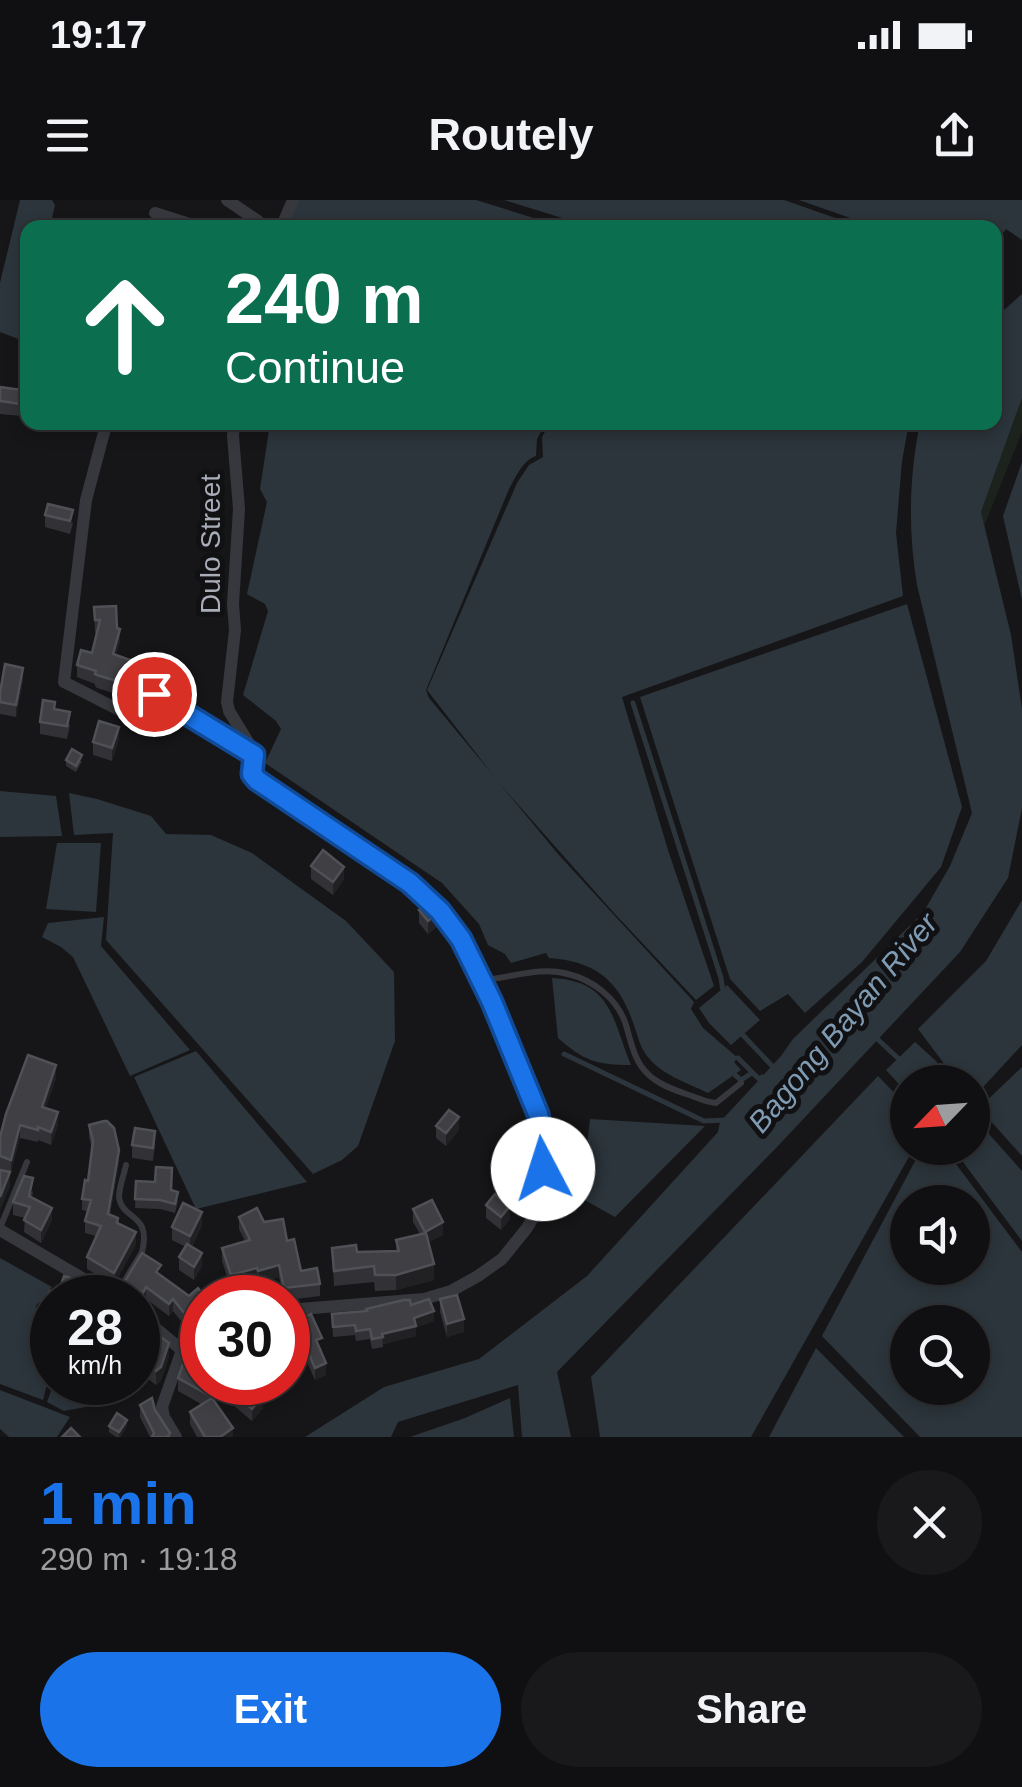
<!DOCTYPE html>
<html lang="en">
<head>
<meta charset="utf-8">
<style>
  body { margin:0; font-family:Arial,sans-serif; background:#19191b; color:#f1f3f6; height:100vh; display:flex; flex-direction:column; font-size:38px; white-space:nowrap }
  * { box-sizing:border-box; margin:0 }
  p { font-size:32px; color:#9c9d9f }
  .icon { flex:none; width:55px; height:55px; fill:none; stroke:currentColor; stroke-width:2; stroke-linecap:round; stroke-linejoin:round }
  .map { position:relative; height:1237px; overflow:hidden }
  .side { display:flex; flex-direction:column; background:#101012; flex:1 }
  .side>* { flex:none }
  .hud { position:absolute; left:20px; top:20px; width:982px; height:210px; border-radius:20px; box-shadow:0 5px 15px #0003,0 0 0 2px #303032; background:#0b6e4f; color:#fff; overflow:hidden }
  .needle { width:65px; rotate:245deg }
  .buttons { position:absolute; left:890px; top:865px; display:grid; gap:20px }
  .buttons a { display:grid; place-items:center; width:100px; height:100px; border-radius:50%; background:#101012; box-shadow:0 5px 15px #0003,0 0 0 2px #303032; font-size:50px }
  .speed { position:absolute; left:30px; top:1075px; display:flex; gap:20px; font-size:50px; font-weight:700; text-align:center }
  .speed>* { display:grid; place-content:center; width:130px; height:130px; border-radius:50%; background:#101012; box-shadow:0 5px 15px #0003,0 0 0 2px #303032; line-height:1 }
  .speed small { font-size:25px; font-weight:400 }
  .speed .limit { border:15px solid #d22; background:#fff; color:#111 }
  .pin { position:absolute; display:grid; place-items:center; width:85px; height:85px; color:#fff; margin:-42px; border:5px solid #fff; border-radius:50%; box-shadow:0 2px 10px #0007 }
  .me { position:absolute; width:110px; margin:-55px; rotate:355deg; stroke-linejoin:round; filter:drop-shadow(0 0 8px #0008) }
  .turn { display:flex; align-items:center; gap:35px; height:210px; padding:0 40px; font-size:45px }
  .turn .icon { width:130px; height:130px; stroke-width:2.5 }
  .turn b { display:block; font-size:70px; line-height:85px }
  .round { display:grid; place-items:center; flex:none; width:105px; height:105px; border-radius:52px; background:#19191b }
  .summary { display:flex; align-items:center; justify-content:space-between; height:170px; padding:0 40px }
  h1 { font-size:60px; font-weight:700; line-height:75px; color:#1a73e8 }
  .cta { display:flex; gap:20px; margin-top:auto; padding:20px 40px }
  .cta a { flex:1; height:115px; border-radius:60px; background:#1a73e8; color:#fff; font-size:40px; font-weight:700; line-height:115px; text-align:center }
  .cta a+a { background:#19191b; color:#f1f3f6 }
  .status { display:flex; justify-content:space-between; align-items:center; height:70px; padding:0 50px; background:#101012; direction:ltr }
  .status svg { height:28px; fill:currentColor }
  header { display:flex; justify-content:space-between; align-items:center; height:130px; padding:0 40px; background:#101012; font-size:45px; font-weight:700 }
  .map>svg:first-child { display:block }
  .green { fill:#1c231d }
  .water { fill:#2c353c; fill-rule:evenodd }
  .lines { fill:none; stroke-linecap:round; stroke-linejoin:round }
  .stream { stroke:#2c353c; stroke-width:5 }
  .lane { stroke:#37383d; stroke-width:6 }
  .street { stroke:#37383d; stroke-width:12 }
  .wall { fill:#323236 }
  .shaded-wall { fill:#212124 }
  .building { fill:#3f3f44; stroke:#4f5156; stroke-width:2.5 }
  .route-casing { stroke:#114b97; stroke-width:25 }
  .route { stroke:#1a73e8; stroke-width:18 }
  .labels { text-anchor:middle; stroke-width:10; stroke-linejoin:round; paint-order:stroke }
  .street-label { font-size:28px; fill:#a8adb8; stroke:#111113 }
  .water-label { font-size:30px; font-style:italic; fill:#7f9bb3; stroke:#111113 }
</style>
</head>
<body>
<div class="status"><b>19:17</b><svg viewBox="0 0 49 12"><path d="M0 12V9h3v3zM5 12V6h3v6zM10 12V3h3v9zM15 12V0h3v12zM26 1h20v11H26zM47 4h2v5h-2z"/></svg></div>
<header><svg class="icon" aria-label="menu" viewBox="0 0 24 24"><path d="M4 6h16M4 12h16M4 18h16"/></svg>Routely<svg class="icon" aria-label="share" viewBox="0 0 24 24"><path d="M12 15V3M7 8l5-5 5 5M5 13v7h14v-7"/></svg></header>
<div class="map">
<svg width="1022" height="1237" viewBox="0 0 1022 1237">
  <rect width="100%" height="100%" fill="#161618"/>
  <path class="green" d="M 1022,198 L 1022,232 L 984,326 L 981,312 Z"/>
  <g class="water">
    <path d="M 20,0 L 52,0 L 55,5 L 50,27 L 28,28 L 27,113 L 21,140 L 0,132 L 0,83 Z"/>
    <path d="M 296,0 L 476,0 L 563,27 L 285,28 Z"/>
    <path d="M 504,0 L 784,0 L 861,27 L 591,27 Z"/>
    <path d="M 799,0 L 1022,0 L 1022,40 L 1006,29 L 995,44 L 995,28 L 876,27 Z"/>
    <path d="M 1022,94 L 1022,198 L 981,312 L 1011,435 L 1022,509 L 1022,608 L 1008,678 L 960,752 L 777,947 L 557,1172 L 571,1237 L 522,1237 L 518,1185 L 398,1222 L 391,1237 L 305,1237 L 384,1187 L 479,1159 L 587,1076 L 718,932 L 720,922 L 781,856 L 793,839 L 923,713 L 950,666 L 972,613 L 917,385 C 908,331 909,277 920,223 L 995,222 L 995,118 Z"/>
    <path d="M 264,223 L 546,223 L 537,239 L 536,256 C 522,261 516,277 509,289 L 426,490 L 429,498 L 493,575 L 427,490 L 517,283 L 529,265 L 543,257 L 542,237 L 550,223 L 909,223 L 902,261 L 896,333 L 903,396 L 622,497 L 669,653 L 714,786 L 696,800 L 614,713 L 499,583 L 558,654 L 694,802 L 691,809 L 703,828 L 738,858 L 734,862 L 741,870 L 708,893 C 686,882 663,876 647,856 C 639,846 637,832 632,820 C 618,779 593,761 549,758 L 546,753 L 511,763 L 505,754 L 488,745 L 479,724 L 442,683 L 265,563 L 281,529 L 276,521 L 243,495 L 268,411 L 265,404 L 247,394 L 267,302 L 260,289 L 269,230 Z"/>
    <path d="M 1022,262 L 1022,400 L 1003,316 Z"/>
    <path d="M 907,404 L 962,607 L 941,667 L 862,762 L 805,813 L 788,794 L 760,811 L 730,779 L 640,497 Z"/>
    <path d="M 0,591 L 56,596 L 62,636 L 0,637 Z"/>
    <path d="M 69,593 L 97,599 L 151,616 L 166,634 L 211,635 L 252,653 L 346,721 L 394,772 L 395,841 L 358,946 L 342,960 L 313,974 L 106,740 L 113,633 L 74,635 Z"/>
    <path d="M 57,643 L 101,643 L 96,712 L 46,709 Z"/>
    <path d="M 1022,700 L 1022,845 L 973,898 L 972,882 L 958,882 L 918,829 L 986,761 Z"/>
    <path d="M 104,717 L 101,746 L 190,850 L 130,876 L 73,757 L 61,747 L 42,737 L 48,723 Z"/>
    <path d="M 552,778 C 613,781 612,820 631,865 C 597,865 584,861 558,838 Z"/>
    <path d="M 727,785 L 760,820 L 731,845 L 709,823 L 699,808 Z"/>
    <path d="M 915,842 L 936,861 L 949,882 L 908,882 L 907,893 L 886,870 Z"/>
    <path d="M 196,851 L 307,982 L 196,1009 L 134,877 Z"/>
    <path d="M 1022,867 L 1022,956 L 979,908 Z"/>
    <path d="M 878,876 L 907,906 L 908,948 L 914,948 L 751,1237 L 600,1237 L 591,1177 Z"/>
    <path d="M 590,919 L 705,926 L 615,1017 L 581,998 Z"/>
    <path d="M 981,925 L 1022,971 L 1022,1041 L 954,950 L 957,948 L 972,948 L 973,933 Z"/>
    <path d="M 922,948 L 944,948 L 1022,1052 L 1022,1237 L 920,1237 L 822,1136 ZM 908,1002 L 972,1002 L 972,1068 L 908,1068 ZM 908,1122 L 972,1122 L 972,1188 L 908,1188 Z"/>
    <path d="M 0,1058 L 52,1087 L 36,1106 L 38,1119 L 52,1134 L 52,1165 L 43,1200 L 0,1184 Z"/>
    <path d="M 816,1148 L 904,1237 L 769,1237 Z"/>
    <path d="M 54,1183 L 54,1182 L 127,1183 L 121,1196 L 112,1202 L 64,1211 L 47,1202 Z"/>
    <path d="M 0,1190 L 70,1217 L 57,1237 L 9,1237 L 0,1229 Z"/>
    <path d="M 510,1198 L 514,1237 L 410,1237 L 465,1218 Z"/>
  </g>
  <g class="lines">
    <g class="stream">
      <path d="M 633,503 L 721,778 L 723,791"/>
      <path d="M 739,831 L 775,869 L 777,868"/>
      <path d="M 873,835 L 901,861"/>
      <path d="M 564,854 L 704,921 L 726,920"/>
      <path d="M 738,858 L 759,879 L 762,877"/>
      <path d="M 735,875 L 741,880 L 752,873"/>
      <path d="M 972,916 L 987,913"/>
    </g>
    <g class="lane">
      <path d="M 483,780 C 511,778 540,766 568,774 C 593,780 616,798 625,822 C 630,837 632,853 641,866 C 652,882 669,888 686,894 C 696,897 705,902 716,903 L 741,883"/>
      <path d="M 0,1028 L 27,962"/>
      <path d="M 116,1095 L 142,1052 C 152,1012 122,1021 119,997 C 119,987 124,975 126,965"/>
    </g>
    <g class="street">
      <path d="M 227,0 L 258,21 L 264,28"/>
      <path d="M 155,13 L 202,28"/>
      <path d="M 281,28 L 293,0"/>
      <path d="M 135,222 L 126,225 L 106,225 L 86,300 L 64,482 L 125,513 C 146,513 140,499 155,494 L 253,554"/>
      <path d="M 234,222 L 233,236 L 239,309 L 233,404 L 235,430 L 227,502 L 229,511 L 253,550 L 252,574 L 410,683 L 440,711 L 461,739 L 492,802 L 538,914 L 545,945 L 538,1009 L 527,1028 L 502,1059 L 478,1076 L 451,1091 L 424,1099 L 288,1110"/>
      <path d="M 0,1030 L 116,1098"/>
      <path d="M 138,1114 L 182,1150"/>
      <path d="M 176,1237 L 164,1217 L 162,1207 L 182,1150 L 202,1134"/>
    </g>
  </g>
  <g class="wall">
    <path d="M 0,187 L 22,202 L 21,216 L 0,214 Z"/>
    <path d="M 45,315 L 73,323 L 70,334 L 45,327 Z"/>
    <path d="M 94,407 L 117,428 L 120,441 L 116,455 L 133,473 L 126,497 L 97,488 L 95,486 L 95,484 L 77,477 L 77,465 L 92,453 L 97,432 L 95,433 Z"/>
    <path d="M 23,480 L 16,517 L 0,514 L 0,502 Z"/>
    <path d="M 55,509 L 70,525 L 67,539 L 40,534 L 40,522 Z"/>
    <path d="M 119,539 L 112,561 L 93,555 L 93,542 Z"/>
    <path d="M 66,560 L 82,561 L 76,572 L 66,566 Z"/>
    <path d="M 311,666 L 344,679 L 333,695 L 311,679 Z"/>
    <path d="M 419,710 L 438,726 L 428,734 L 419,723 Z"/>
    <path d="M 56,878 L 45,908 L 58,925 L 51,945 L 38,940 L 38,942 L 20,938 L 10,973 L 10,985 L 0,1010 L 0,970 L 7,971 L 0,969 L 0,937 Z"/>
    <path d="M 89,925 L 119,962 L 110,1015 L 136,1044 L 114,1085 L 87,1069 L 87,1057 L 96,1036 L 85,1033 L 85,1021 L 87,1011 L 82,1010 L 82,999 L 88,981 L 92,949 L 89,937 Z"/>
    <path d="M 436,926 L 459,930 L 446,946 L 436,938 Z"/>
    <path d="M 155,944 L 153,961 L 132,958 L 132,945 Z"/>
    <path d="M 136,981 L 171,990 L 178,1001 L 175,1013 L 160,1009 L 135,1008 Z"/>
    <path d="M 33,991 L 32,998 L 52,1020 L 41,1043 L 24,1032 L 25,1018 L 13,1015 L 13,1002 Z"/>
    <path d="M 486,1005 L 510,1019 L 501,1030 L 486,1018 Z"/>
    <path d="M 413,1009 L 443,1035 L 428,1042 L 434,1080 L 396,1090 L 375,1091 L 374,1082 L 334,1086 L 332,1048 L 357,1052 L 396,1051 L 396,1040 L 420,1034 L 413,1022 Z"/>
    <path d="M 239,1017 L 264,1022 L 287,1041 L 301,1071 L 320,1084 L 320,1096 L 288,1100 L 288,1098 L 284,1098 L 279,1077 L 258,1083 L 257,1080 L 231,1088 L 222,1061 L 222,1048 L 245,1041 L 239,1029 Z"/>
    <path d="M 202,1025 L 192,1046 L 202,1066 L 194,1080 L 179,1070 L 179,1057 L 186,1047 L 172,1040 L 172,1027 Z"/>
    <path d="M 161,1075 L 189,1096 L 198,1088 L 189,1131 L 173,1111 L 169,1116 L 146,1099 L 143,1105 L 138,1101 L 138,1098 L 132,1098 L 125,1093 L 125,1081 Z"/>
    <path d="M 64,1076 L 73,1079 L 100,1098 L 52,1098 L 52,1129 L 49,1132 L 49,1122 L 41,1116 L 41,1102 L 50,1091 L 57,1097 Z"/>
    <path d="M 440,1099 L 464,1132 L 447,1137 L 440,1112 Z"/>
    <path d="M 411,1105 L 434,1121 L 416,1127 L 416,1136 L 383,1144 L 383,1147 L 372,1149 L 370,1139 L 356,1141 L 355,1135 L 333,1137 L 332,1114 Z"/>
    <path d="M 288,1115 L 293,1123 L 322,1149 L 321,1150 L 326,1175 L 315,1180 L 302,1151 L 288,1158 Z"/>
    <path d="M 138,1121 L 169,1157 L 161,1180 L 156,1185 L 138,1171 Z"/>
    <path d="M 202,1154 L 202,1180 L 195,1173 L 233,1228 L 233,1237 L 197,1237 L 190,1224 L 190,1212 L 201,1204 L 178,1191 L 178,1178 L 187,1162 L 187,1155 Z"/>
    <path d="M 206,1182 L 244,1182 L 263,1208 L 252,1221 Z"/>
    <path d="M 140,1205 L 155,1210 L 170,1237 L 150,1237 L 140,1217 Z"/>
    <path d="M 109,1226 L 127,1226 L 120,1237 L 116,1237 L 109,1232 Z"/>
  </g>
  <g class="shaded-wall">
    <path d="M 120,429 L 120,441 L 113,467 L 113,454 Z"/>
    <path d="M 133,461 L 133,473 L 126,497 L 126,484 Z"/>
    <path d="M 23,468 L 23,480 L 16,517 L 16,505 Z"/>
    <path d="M 119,527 L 119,539 L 112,561 L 112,548 Z"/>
    <path d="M 344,667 L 344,679 L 333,695 L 333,682 Z"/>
    <path d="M 438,713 L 438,726 L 428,734 L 428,721 Z"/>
    <path d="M 56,865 L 56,878 L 42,920 L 42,907 Z"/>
    <path d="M 58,912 L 58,925 L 51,945 L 51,932 Z"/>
    <path d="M 459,917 L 459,930 L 446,946 L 446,933 Z"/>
    <path d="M 20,925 L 20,938 L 11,973 L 11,960 Z"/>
    <path d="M 119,950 L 119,962 L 108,1026 L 108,1014 Z"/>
    <path d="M 10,972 L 10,985 L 0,1010 L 0,997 Z"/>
    <path d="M 510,1006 L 510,1019 L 501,1030 L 501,1017 Z"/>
    <path d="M 52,1008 L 52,1020 L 41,1043 L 41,1030 Z"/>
    <path d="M 202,1012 L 202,1025 L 190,1049 L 190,1036 Z"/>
    <path d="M 443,1022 L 443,1035 L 425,1044 L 425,1032 Z"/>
    <path d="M 136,1032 L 136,1044 L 114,1085 L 114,1073 Z"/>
    <path d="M 202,1053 L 202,1066 L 194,1080 L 194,1067 Z"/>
    <path d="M 434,1064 L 434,1080 L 396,1090 L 396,1075 Z"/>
    <path d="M 279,1065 L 279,1077 L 258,1083 L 258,1071 Z"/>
    <path d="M 257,1068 L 257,1080 L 231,1088 L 231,1075 Z"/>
    <path d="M 146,1087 L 146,1099 L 143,1105 L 143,1093 Z"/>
    <path d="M 173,1099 L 173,1111 L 169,1116 L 169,1104 Z"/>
    <path d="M 202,1108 L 202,1120 L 189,1131 L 189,1119 Z"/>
    <path d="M 434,1111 L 434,1121 L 416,1127 L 416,1136 L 383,1144 L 382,1134 L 414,1118 Z"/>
    <path d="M 52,1115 L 52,1129 L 49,1132 L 49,1119 Z"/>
    <path d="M 464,1119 L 464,1132 L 447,1137 L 447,1124 Z"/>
    <path d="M 302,1139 L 302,1151 L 288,1158 L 288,1146 Z"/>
    <path d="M 169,1143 L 169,1157 L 161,1180 L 156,1185 L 156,1171 Z"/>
    <path d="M 326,1163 L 326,1175 L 315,1180 L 315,1168 Z"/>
    <path d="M 263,1196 L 263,1208 L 252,1221 L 252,1209 Z"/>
    <path d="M 127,1220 L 127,1226 L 119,1237 L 119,1232 Z"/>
    <path d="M 233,1228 L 233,1237 L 220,1237 Z"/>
  </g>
  <g class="building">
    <path d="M 0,187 L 22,190 L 21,204 L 0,201 Z"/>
    <path d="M 48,304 L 73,310 L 70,321 L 45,315 Z"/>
    <path d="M 116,406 L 117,428 L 120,429 L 113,454 L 133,461 L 126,484 L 97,475 L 95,474 L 96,471 L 77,465 L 81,450 L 92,453 L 100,420 L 95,420 L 94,407 Z"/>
    <path d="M 5,464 L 23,468 L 16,505 L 0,502 L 0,493 Z"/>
    <path d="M 43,500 L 55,502 L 54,509 L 70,512 L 67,526 L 40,522 Z"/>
    <path d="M 99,521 L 119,527 L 112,548 L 93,542 Z"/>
    <path d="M 72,549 L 82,555 L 76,566 L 66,560 Z"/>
    <path d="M 323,650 L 344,667 L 333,682 L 311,666 Z"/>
    <path d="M 429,702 L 438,713 L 428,721 L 419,710 Z"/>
    <path d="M 28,855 L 56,865 L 42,907 L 58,912 L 51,932 L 38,927 L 38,930 L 20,925 L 11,960 L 0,956 L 0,937 L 6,914 Z"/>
    <path d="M 449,910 L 459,917 L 446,933 L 436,926 Z"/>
    <path d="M 104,921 L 107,921 L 114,928 L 119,950 L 108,1014 L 118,1018 L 117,1023 L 136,1032 L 114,1073 L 87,1057 L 101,1026 L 85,1021 L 91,1000 L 82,999 L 85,980 L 88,981 L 93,941 L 89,925 Z"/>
    <path d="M 135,928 L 155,931 L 153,948 L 132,945 Z"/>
    <path d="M 156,967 L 172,968 L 171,990 L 178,992 L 175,1004 L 160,1000 L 135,999 L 136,981 L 155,982 Z"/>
    <path d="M 0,970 L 10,972 L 0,997 Z"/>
    <path d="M 24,976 L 33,978 L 29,996 L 52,1008 L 41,1030 L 24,1020 L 30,1007 L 13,1002 Z"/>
    <path d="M 495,994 L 510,1006 L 501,1017 L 486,1005 Z"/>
    <path d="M 432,1000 L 443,1022 L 425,1032 L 413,1009 Z"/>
    <path d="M 183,1003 L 202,1012 L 190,1036 L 172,1027 Z"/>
    <path d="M 257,1008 L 264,1022 L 283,1019 L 287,1041 L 294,1039 L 301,1071 L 317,1068 L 320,1084 L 284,1088 L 279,1065 L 258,1071 L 257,1068 L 231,1075 L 222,1048 L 250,1040 L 239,1017 Z"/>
    <path d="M 426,1033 L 434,1064 L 396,1075 L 375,1075 L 374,1066 L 334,1071 L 332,1048 L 356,1045 L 357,1052 L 399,1051 L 396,1040 Z"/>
    <path d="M 187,1044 L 202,1053 L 194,1067 L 179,1057 Z"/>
    <path d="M 142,1053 L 161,1065 L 156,1072 L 189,1096 L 198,1088 L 205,1098 L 202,1098 L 202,1108 L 189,1119 L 173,1099 L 169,1104 L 146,1087 L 143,1093 L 125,1081 Z"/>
    <path d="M 64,1076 L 73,1079 L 100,1098 L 52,1098 L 52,1115 L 49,1119 L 52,1111 L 41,1102 L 50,1091 L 57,1097 Z"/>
    <path d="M 457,1095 L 464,1119 L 447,1124 L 440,1099 Z"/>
    <path d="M 429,1099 L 434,1111 L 414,1118 L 416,1126 L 382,1134 L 383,1137 L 372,1139 L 370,1129 L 356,1131 L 355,1125 L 333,1127 L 332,1114 L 367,1111 L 366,1109 L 404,1100 L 410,1100 L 411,1105 Z"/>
    <path d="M 311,1114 L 322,1138 L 316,1140 L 326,1163 L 315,1168 L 302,1139 L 288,1146 L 288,1115 L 289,1115 L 293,1123 Z"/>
    <path d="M 138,1121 L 169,1143 L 161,1167 L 156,1171 L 138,1157 Z"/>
    <path d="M 190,1146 L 202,1154 L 202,1168 L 187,1155 Z"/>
    <path d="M 185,1159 L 212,1197 L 178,1178 Z"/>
    <path d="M 220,1182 L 244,1182 L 263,1196 L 252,1209 Z"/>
    <path d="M 152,1198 L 155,1210 L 170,1233 L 168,1236 L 170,1237 L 152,1237 L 154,1233 L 140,1205 Z"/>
    <path d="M 212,1198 L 233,1228 L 220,1237 L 205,1237 L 190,1212 Z"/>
    <path d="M 117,1213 L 127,1220 L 119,1232 L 109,1226 Z"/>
    <path d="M 71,1228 L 80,1237 L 62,1237 Z"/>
  </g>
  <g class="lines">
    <defs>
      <path id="route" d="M 154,494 L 254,555 L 252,574 L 257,580 L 410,683 L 440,711 L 461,739 L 492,802 L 538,914 L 545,945 L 543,969"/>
    </defs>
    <use href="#route" class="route-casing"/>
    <use href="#route" class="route"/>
  </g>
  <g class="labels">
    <g class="street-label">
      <text transform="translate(210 344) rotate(-90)" y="10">Dulo Street</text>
    </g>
    <g class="water-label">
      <text transform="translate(843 823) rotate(-50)" y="10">Bagong Bayan River</text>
    </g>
  </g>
</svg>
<div class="buttons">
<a><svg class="needle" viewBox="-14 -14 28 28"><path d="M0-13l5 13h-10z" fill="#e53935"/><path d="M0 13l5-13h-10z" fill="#9c9d9f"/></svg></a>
<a><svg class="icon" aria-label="sound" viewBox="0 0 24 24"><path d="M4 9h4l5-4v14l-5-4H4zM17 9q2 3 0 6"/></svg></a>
<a><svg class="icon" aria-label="search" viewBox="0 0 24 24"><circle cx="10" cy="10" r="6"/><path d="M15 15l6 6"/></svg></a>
</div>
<div class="speed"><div>28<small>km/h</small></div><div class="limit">30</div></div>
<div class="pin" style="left:154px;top:494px;background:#d93025"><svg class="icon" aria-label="arrive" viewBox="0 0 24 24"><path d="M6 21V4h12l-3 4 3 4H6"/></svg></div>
<svg class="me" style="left:543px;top:969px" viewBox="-20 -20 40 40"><circle r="19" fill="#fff"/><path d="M0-13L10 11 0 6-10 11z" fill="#1a73e8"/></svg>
<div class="hud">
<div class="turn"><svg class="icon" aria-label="ahead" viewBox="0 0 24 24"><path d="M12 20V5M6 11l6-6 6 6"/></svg><div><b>240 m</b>Continue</div></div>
</div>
</div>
<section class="side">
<div class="summary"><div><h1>1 min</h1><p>290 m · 19:18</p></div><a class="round"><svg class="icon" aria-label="close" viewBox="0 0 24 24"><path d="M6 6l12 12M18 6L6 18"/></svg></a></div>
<div class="cta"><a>Exit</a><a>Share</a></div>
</section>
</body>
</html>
